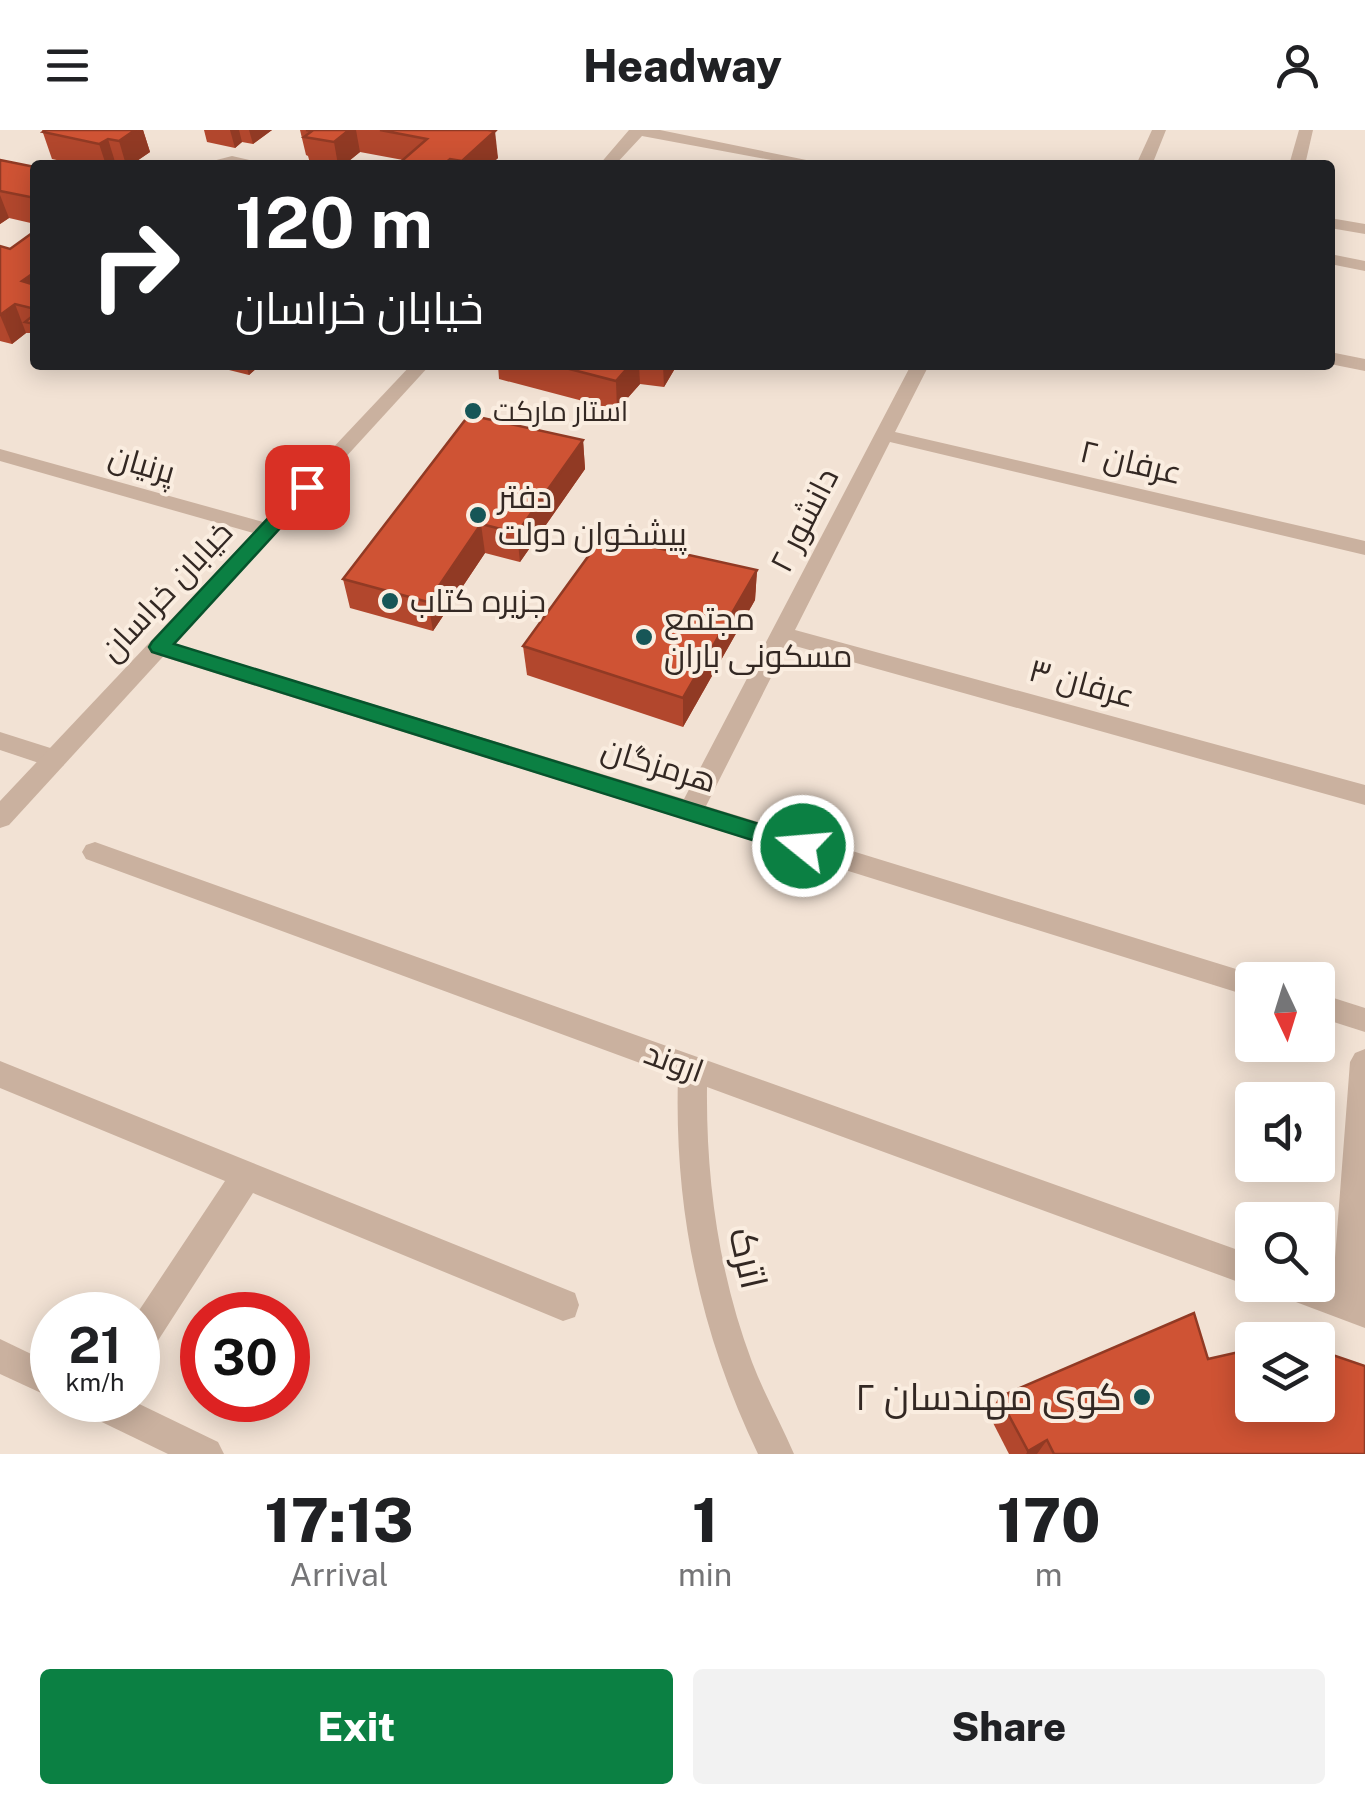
<!DOCTYPE html>
<html lang="en">
<head>
<meta charset="utf-8">
<style>
  body { margin:0; font-family:"Public Sans",Cairo,sans-serif; background:#f2f2f2; color:#202124; height:100vh; display:flex; flex-direction:column; font-size:38px; white-space:nowrap }
  * { box-sizing:border-box; margin:0 }
  p { font-size:32px; color:#757577 }
  .icon { flex:none; width:55px; height:55px; fill:none; stroke:currentColor; stroke-width:2; stroke-linecap:round; stroke-linejoin:round }
  .map { position:relative; height:1324px; overflow:hidden }
  .drawer { display:flex; flex-direction:column; background:#fff; flex:1 }
  .drawer>* { flex:none }
  .hud { position:absolute; left:30px; top:30px; width:1305px; height:210px; border-radius:10px; box-shadow:0 5px 25px #0003; background:#202124; color:#fff; overflow:hidden }
  .needle { width:65px; rotate:176deg }
  .fabs { position:absolute; left:1235px; top:832px; display:grid; gap:20px }
  .fabs a { display:grid; place-items:center; width:100px; height:100px; border-radius:10px; background:#fff; box-shadow:0 5px 25px #0003; font-size:50px }
  .speed { position:absolute; left:30px; top:1162px; display:flex; gap:20px; font-size:50px; font-weight:700; text-align:center }
  .speed>* { display:grid; place-content:center; width:130px; height:130px; border-radius:50%; background:#fff; box-shadow:0 5px 25px #0003; line-height:1 }
  .speed small { font-size:25px; font-weight:400 }
  .speed .limit { border:15px solid #d22; background:#fff; color:#111 }
  .pin { position:absolute; display:grid; place-items:center; width:85px; height:85px; color:#fff; margin:-42px; border-radius:20px; box-shadow:0 5px 15px #0006 }
  .me { position:absolute; width:110px; margin:-55px; rotate:287deg; stroke-linejoin:round; filter:drop-shadow(0 0 8px #0008) }
  .turn { display:flex; align-items:center; gap:35px; height:210px; padding:0 40px; font-size:45px }
  .turn .icon { width:130px; height:130px; stroke-width:2.5 }
  .turn b { display:block; font-size:70px; line-height:85px }
  .eta { display:flex; justify-content:space-evenly; align-items:center; height:170px; text-align:center }
  .eta b { font-size:60px; font-weight:800; line-height:70px }
  .button { display:flex; gap:20px; margin-top:auto; padding:20px 40px }
  .button a { flex:1; height:115px; border-radius:10px; background:#0b8043; color:#fff; font-size:40px; font-weight:800; line-height:115px; text-align:center }
  .button a+a { background:#f2f2f2; color:#202124 }
  header { display:flex; justify-content:space-between; align-items:center; height:130px; padding:0 40px; background:#fff; font-size:45px; font-weight:800 }
  .map>svg:first-child { display:block }
  .lines { fill:none; stroke-linecap:round; stroke-linejoin:round }
  .minor { fill:#cab19f; fill-rule:evenodd }
  .tertiary { fill:#cab19f; fill-rule:evenodd }
  .wall { fill:#b2472d }
  .shaded-wall { fill:#913a24 }
  .building { fill:#cf5334; stroke:#913a24; stroke-width:2.5 }
  .route { fill:#0b8043; stroke:#07532c; stroke-width:2.5 }
  .poi-dot { fill:#175657; stroke:#faede0; stroke-width:4 }
  .labels { text-anchor:middle; stroke-width:8; stroke-linejoin:round; paint-order:stroke }
  .far-poi-label { font-size:28px; fill:#332823; stroke:#faede0; text-anchor:start }
  .street-label { font-size:32px; fill:#332823; stroke:#faede0 }
  .poi-label { font-size:32px; fill:#332823; stroke:#faede0; text-anchor:start }
  .near-street-label { font-size:38px; fill:#332823; stroke:#faede0 }
  .near-poi-label { font-size:38px; fill:#332823; stroke:#faede0; text-anchor:end }
</style>
</head>
<body>
<header><svg class="icon" aria-label="menu" viewBox="0 0 24 24"><path d="M4 6h16M4 12h16M4 18h16"/></svg>Headway<svg class="icon" aria-label="person" viewBox="0 0 24 24"><circle cx="12" cy="8" r="4"/><path d="M4 21q1-7 8-7t8 7"/></svg></header>
<div class="map">
<svg width="1365" height="1324" viewBox="0 0 1365 1324">
  <rect width="100%" height="100%" fill="#f2e2d4"/>
  <g class="lines">
    <g class="minor">
      <path d="M 1152,0 L 1166,0 L 1152,35 L 1136,35 Z"/>
      <path d="M 1299,0 L 1313,0 L 1305,35 L 1289,35 Z"/>
      <path d="M 232,26 L 271,35 L 197,35 Z"/>
      <path d="M 1330,88 L 1365,94 L 1365,104 L 1330,98 Z"/>
      <path d="M 1330,222 L 1365,229 L 1365,241 L 1330,234 Z"/>
      <path d="M 911,235 L 929,235 L 895,302 L 1365,411 L 1365,425 L 890,312 L 795,500 L 1365,655 L 1365,675 L 788,514 L 706,676 L 1262,847 L 1264,850 L 1252,850 L 1252,867 L 151,523 L 148,517 L 159,509 L 684,669 Z"/>
      <path d="M 0,319 L 274,395 L 278,400 L 267,407 L 0,331 Z"/>
      <path d="M 0,602 L 63,622 L 66,629 L 63,636 L 54,638 L 0,620 Z"/>
      <path d="M 95,712 L 1252,1125 L 1252,1155 L 1257,1155 L 1252,1157 L 707,957 C 706,1051 719,1144 752,1232 C 764,1264 781,1293 794,1324 L 758,1324 C 700,1203 674,1080 678,947 L 86,729 L 82,722 L 86,715 Z"/>
      <path d="M 1318,863 L 1365,878 L 1365,902 L 1318,887 Z"/>
      <path d="M 1365,919 L 1365,1198 L 1280,1166 L 1275,1155 L 1318,1155 L 1318,1148 L 1333,1154 L 1350,932 L 1355,923 Z"/>
      <path d="M 0,931 L 575,1163 L 579,1175 L 575,1187 L 563,1191 L 253,1063 L 150,1223 L 138,1227 L 136,1185 L 225,1051 L 0,958 Z"/>
      <path d="M 0,1209 L 52,1234 L 52,1268 L 0,1244 Z"/>
      <path d="M 76,1270 L 131,1270 L 218,1312 L 224,1324 L 168,1324 L 81,1282 Z"/>
    </g>
    <g class="tertiary">
      <path d="M 629,0 L 660,0 L 831,35 L 798,35 L 642,6 L 615,35 L 599,35 Z"/>
      <path d="M 1330,124 L 1365,131 L 1365,141 L 1330,134 Z"/>
      <path d="M 411,235 L 430,235 L 9,695 L 0,698 L 0,671 Z"/>
    </g>
  </g>
  <g class="wall">
    <path d="M 42,0 L 143,0 L 150,22 L 131,35 L 80,35 L 52,29 Z"/>
    <path d="M 204,0 L 272,0 L 253,14 L 242,12 L 235,18 L 207,12 Z"/>
    <path d="M 300,0 L 490,0 L 498,28 L 490,35 L 397,35 L 403,30 L 360,22 L 344,35 L 318,35 L 310,33 L 308,26 L 306,25 Z"/>
    <path d="M 0,30 L 35,37 L 35,94 L 9,88 L 0,94 Z"/>
    <path d="M 35,101 L 35,217 L 30,203 L 26,203 L 12,214 L 0,211 L 0,116 L 10,119 Z"/>
    <path d="M 209,235 L 277,235 L 271,240 L 258,237 L 249,245 Z"/>
    <path d="M 498,235 L 677,235 L 664,257 L 640,254 L 617,280 L 499,249 Z"/>
    <path d="M 583,310 L 585,339 L 520,432 L 485,423 L 433,501 L 350,478 L 343,449 Z"/>
    <path d="M 757,440 L 755,470 L 683,597 L 527,545 L 523,516 Z"/>
    <path d="M 1208,1229 L 1365,1324 L 1009,1324 L 989,1285 L 999,1267 Z"/>
  </g>
  <g class="shaded-wall">
    <path d="M 112,0 L 143,0 L 150,22 L 131,35 L 126,35 L 119,11 Z"/>
    <path d="M 230,0 L 239,0 L 242,12 L 235,18 Z"/>
    <path d="M 249,0 L 272,0 L 253,14 Z"/>
    <path d="M 349,0 L 356,0 L 360,22 L 344,35 L 338,35 L 334,12 Z"/>
    <path d="M 495,1 L 498,28 L 490,35 L 463,35 L 462,31 Z"/>
    <path d="M 108,9 L 116,35 L 106,35 L 99,14 Z"/>
    <path d="M 0,65 L 9,88 L 0,94 Z"/>
    <path d="M 35,142 L 35,178 L 33,180 L 22,151 Z"/>
    <path d="M 15,174 L 26,203 L 12,214 L 0,185 Z"/>
    <path d="M 246,235 L 258,235 L 258,237 L 249,245 Z"/>
    <path d="M 630,235 L 639,235 L 640,254 L 617,280 L 616,251 Z"/>
    <path d="M 663,235 L 677,235 L 664,257 Z"/>
    <path d="M 583,310 L 585,339 L 520,432 L 517,403 Z"/>
    <path d="M 481,394 L 485,423 L 433,501 L 428,472 Z"/>
    <path d="M 757,440 L 755,470 L 683,597 L 683,568 Z"/>
    <path d="M 1047,1310 L 1037,1324 L 1026,1324 L 1028,1321 Z"/>
  </g>
  <g class="building">
    <path d="M 46,0 L 135,0 L 119,11 L 108,9 L 99,14 L 43,2 Z"/>
    <path d="M 306,0 L 349,0 L 334,12 L 304,7 L 312,1 Z"/>
    <path d="M 380,0 L 488,0 L 495,1 L 462,31 L 450,29 L 443,35 L 397,35 L 427,9 Z"/>
    <path d="M 0,30 L 35,37 L 35,68 L 0,61 Z"/>
    <path d="M 35,101 L 35,142 L 22,151 L 35,155 L 35,179 L 15,174 L 0,185 L 0,116 L 10,119 Z"/>
    <path d="M 35,184 L 35,194 L 25,192 Z"/>
    <path d="M 554,235 L 630,235 L 616,251 Z"/>
    <path d="M 469,285 L 583,310 L 517,403 L 481,394 L 428,472 L 343,449 Z"/>
    <path d="M 603,406 L 757,440 L 683,568 L 523,516 Z"/>
    <path d="M 1194,1183 L 1208,1229 L 1252,1219 L 1252,1275 L 1318,1275 L 1318,1220 L 1365,1236 L 1365,1324 L 1054,1324 L 1047,1310 L 1028,1321 L 999,1267 Z"/>
  </g>
  <path class="route" d="M 307,351 L 317,357 L 314,361 L 174,514 L 811,710 L 815,716 L 811,723 L 803,726 L 152,522 L 149,517 L 152,512 L 301,353 Z"/>
  <g class="poi-dot">
    <circle cx="473" cy="281" r="10"/>
    <circle cx="478" cy="385" r="10"/>
    <circle cx="390" cy="471" r="10"/>
    <circle cx="644" cy="507" r="10"/>
    <circle cx="1142" cy="1267" r="10"/>
  </g>
  <g class="labels">
    <g class="far-poi-label">
      <text x="493" y="291">استار مارکت</text>
    </g>
    <g class="street-label">
      <text transform="translate(1131 332) rotate(13)" y="11">عرفان ۲</text>
      <text transform="translate(142 334) rotate(16)" y="11">پرنیان</text>
      <text transform="translate(804 390) rotate(-63)" y="11">دانشور ۲</text>
      <text transform="translate(166 461) rotate(-47)" y="11">خیابان خراسان</text>
      <text transform="translate(1082 553) rotate(15)" y="11">عرفان ۳</text>
      <text transform="translate(659 635) rotate(17)" y="11">هرمزگان</text>
      <text transform="translate(674 932) rotate(20)" y="11">اروند</text>
    </g>
    <g class="poi-label">
      <text x="498" y="378">دفتر<tspan x="498" dy="37">پیشخوان دولت</tspan></text>
      <text x="410" y="482">جزیره کتاب</text>
      <text x="664" y="500">مجتمع<tspan x="664" dy="37">مسکونی باران</tspan></text>
    </g>
    <g class="near-street-label">
      <text transform="translate(748 1128) rotate(77)" y="13">اترک</text>
    </g>
    <g class="near-poi-label">
      <text x="1122" y="1280">کوی مهندسان ۲</text>
    </g>
  </g>
</svg>
<div class="fabs">
<a><svg class="needle" viewBox="-14 -14 28 28"><path d="M0-13l5 13h-10z" fill="#e53935"/><path d="M0 13l5-13h-10z" fill="#757577"/></svg></a>
<a><svg class="icon" aria-label="sound" viewBox="0 0 24 24"><path d="M4 9h4l5-4v14l-5-4H4zM17 9q2 3 0 6"/></svg></a>
<a><svg class="icon" aria-label="search" viewBox="0 0 24 24"><circle cx="10" cy="10" r="6"/><path d="M15 15l6 6"/></svg></a>
<a><svg class="icon" aria-label="layers" viewBox="0 0 24 24"><path d="M12 4l9 5-9 5-9-5zM3 14l9 5 9-5"/></svg></a>
</div>
<div class="speed"><div>21<small>km/h</small></div><div class="limit">30</div></div>
<div class="pin" style="left:307px;top:357px;background:#d93025"><svg class="icon" aria-label="arrive" viewBox="0 0 24 24"><path d="M6 21V4h12l-3 4 3 4H6"/></svg></div>
<svg class="me" style="left:803px;top:716px" viewBox="-20 -20 40 40"><circle r="17" fill="#0b8043" stroke="#fff" stroke-width="3"/><path d="M0-11L8 9 0 5-8 9z" fill="#fff"/></svg>
<div class="hud">
<div class="turn"><svg class="icon" aria-label="right" viewBox="0 0 24 24"><path d="M7 20v-9h11M14 6l5 5-5 5"/></svg><div><b>120 m</b>خیابان خراسان</div></div>
</div>
</div>
<section class="drawer">
<div class="eta">
<div><b>17:13</b><p>Arrival</p></div>
<div><b>1</b><p>min</p></div>
<div><b>170</b><p>m</p></div>
</div>
<div class="button"><a>Exit</a><a>Share</a></div>
</section>
</body>
</html>
